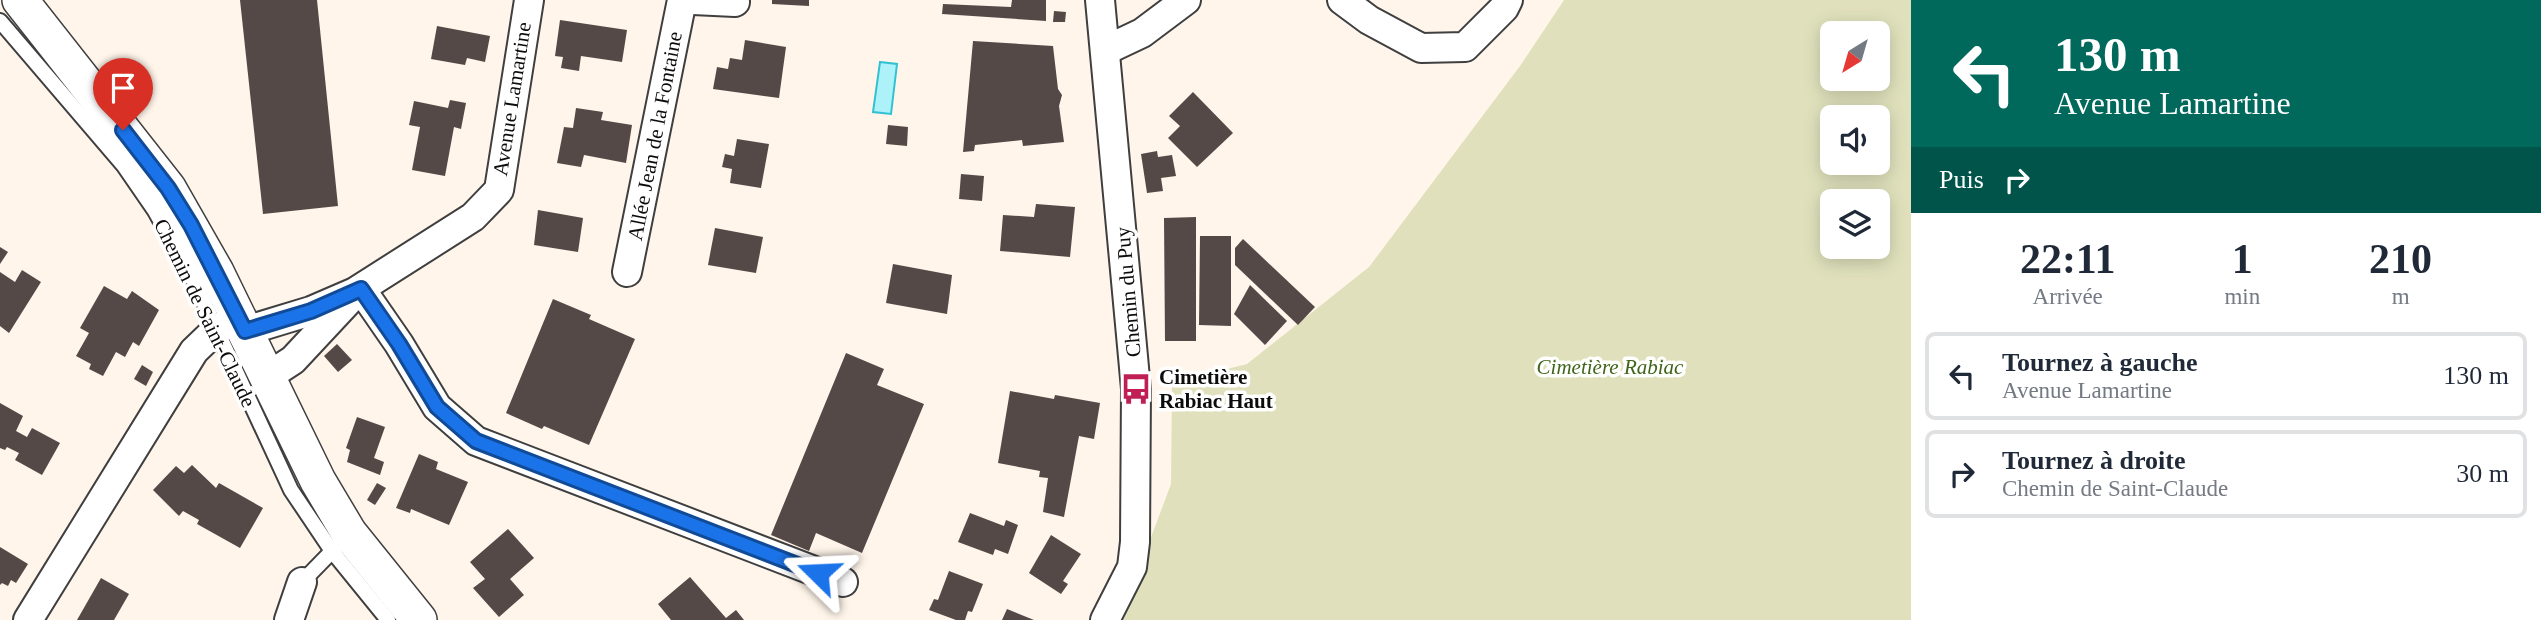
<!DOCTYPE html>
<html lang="fr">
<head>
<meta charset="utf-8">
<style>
  body { margin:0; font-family:"Times New Roman",serif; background:#f2f2f3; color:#1f2937; height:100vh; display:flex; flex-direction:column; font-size:26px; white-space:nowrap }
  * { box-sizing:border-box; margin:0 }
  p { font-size:23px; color:#747a83 }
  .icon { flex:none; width:38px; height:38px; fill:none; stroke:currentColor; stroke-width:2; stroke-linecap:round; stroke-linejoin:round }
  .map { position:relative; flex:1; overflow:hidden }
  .sheet { display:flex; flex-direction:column; background:#fff; width:630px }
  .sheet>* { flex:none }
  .guide { background:#00695c; color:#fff; overflow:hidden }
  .needle { width:46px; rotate:217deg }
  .fabs { position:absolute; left:1820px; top:21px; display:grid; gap:14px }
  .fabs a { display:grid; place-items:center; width:70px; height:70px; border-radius:10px; background:#fff; box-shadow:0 4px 18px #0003; font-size:35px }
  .pin { position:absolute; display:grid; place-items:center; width:60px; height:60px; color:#fff; margin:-72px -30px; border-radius:50% 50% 50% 0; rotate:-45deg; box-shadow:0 0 7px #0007 }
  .pin .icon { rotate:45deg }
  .me { position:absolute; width:77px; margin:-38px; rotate:291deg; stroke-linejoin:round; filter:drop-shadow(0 0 5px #0008) }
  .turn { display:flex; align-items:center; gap:24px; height:147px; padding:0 28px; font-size:32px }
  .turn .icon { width:91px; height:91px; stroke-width:2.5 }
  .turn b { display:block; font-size:49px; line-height:60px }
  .then { display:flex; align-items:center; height:66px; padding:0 28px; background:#0003; gap:14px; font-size:26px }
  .eta { display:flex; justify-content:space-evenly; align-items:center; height:119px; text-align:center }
  .eta b { font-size:42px; font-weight:600; line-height:49px }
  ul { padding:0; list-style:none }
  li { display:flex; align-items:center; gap:21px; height:88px; margin:0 14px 10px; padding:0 14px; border:4px solid #e0e1e3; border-radius:10px }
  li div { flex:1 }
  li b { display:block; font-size:26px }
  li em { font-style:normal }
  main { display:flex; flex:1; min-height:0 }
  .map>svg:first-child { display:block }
  .cemetery { fill:#e0e1bc; fill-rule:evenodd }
  .water { fill:#adf2f8; stroke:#31c1d2; stroke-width:2 }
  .building { fill:#554948 }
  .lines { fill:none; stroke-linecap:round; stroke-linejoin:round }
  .service-casing { stroke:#3f3f3f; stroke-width:18 }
  .minor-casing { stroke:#3f3f3f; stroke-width:32 }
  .tertiary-casing { stroke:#3f3f3f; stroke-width:38 }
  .service { stroke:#fff; stroke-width:14 }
  .minor { stroke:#fff; stroke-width:28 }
  .tertiary { stroke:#fff; stroke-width:35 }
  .route-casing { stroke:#114b97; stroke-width:18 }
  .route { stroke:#1a73e8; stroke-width:12 }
  .labels { text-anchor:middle; stroke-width:7; stroke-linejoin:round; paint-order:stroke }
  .street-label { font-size:21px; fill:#0c0c0c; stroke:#fff }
  .park-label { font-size:21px; font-style:italic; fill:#40651a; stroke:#fff }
  .poi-label { font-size:21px; font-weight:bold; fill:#0c0c0c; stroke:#fff; text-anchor:start }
</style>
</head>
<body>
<main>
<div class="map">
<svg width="1911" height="620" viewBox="0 0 1911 620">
  <rect width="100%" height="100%" fill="#fff5ea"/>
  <path class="cemetery" d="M 1564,0 L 1911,0 L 1911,620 L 1120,620 L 1171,484 L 1172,383 L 1247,364 L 1369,267 L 1520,66 ZM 1832,33 L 1878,33 L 1878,79 L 1832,79 ZM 1832,117 L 1878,117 L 1878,163 L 1832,163 ZM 1832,201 L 1878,201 L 1878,247 L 1832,247 Z"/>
  <path class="water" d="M 880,62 L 897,64 L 891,114 L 873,112 Z"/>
  <g class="building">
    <path d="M 240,0 L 317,0 L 338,206 L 263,214 Z"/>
    <path d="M 772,0 L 809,0 L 809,6 L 772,4 Z"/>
    <path d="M 1012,0 L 1046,0 L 1046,21 L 942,14 L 943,4 L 1011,7 Z"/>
    <path d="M 1054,11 L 1066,12 L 1065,22 L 1053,22 Z"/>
    <path d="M 560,20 L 627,30 L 622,62 L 581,56 L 579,71 L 561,68 L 563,57 L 555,56 Z"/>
    <path d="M 437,26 L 490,36 L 485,62 L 467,58 L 465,65 L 431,59 Z"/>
    <path d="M 745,40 L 786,47 L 779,98 L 713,89 L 717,67 L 728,69 L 730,58 L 742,60 Z"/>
    <path d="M 973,41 L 1053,46 L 1058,89 L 1062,95 L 1059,106 L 1064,142 L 1023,146 L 1022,140 L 975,145 L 974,151 L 963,152 Z"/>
    <path d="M 1193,92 L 1233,133 L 1197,167 L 1168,138 L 1180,126 L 1169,116 Z"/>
    <path d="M 450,100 L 466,103 L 461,129 L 454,127 L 445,176 L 412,170 L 420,127 L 409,125 L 414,101 L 448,108 Z"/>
    <path d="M 576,108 L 603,112 L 601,120 L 632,125 L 626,163 L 584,155 L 581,167 L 557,163 L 564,127 L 573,128 Z"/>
    <path d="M 888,125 L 908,127 L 907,146 L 886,144 Z"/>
    <path d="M 737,139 L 769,144 L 761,188 L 730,183 L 732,169 L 722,167 L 725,154 L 734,156 Z"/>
    <path d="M 1157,151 L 1158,157 L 1172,155 L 1176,176 L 1161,178 L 1163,191 L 1147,193 L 1141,154 Z"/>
    <path d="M 961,174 L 984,176 L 982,201 L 959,199 Z"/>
    <path d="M 1036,204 L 1075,207 L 1070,257 L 1000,251 L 1003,215 L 1034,217 Z"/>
    <path d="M 538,210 L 583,218 L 578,252 L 534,245 Z"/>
    <path d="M 1196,217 L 1196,341 L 1165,341 L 1164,218 Z"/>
    <path d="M 715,228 L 763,237 L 756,273 L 708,265 Z"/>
    <path d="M 1200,236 L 1231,236 L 1231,326 L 1199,325 Z"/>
    <path d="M 1243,239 L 1315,307 L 1298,325 L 1235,265 L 1235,248 Z"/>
    <path d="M 0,247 L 8,252 L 0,264 Z"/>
    <path d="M 893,264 L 952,275 L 947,314 L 886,303 Z"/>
    <path d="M 22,270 L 41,282 L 9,333 L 0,326 L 0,272 L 15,282 Z"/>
    <path d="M 1250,285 L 1287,321 L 1265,345 L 1234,314 Z"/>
    <path d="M 104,286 L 127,299 L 132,291 L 159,310 L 139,346 L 133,342 L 125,357 L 116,352 L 103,376 L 89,369 L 91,364 L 76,356 L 89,333 L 80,328 Z"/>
    <path d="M 553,299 L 591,315 L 589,319 L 635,339 L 589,445 L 544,426 L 542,429 L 506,413 Z"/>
    <path d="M 337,344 L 352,360 L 338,372 L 324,356 Z"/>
    <path d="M 846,353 L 884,369 L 877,385 L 924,404 L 862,553 L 816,533 L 809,551 L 771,535 Z"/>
    <path d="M 142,365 L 153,372 L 146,386 L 134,379 Z"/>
    <path d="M 1010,391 L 1054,399 L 1055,395 L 1100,403 L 1094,439 L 1079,436 L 1064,517 L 1043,512 L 1048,478 L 1039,477 L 1040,471 L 998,463 Z"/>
    <path d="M 0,403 L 23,416 L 16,431 L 27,437 L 32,428 L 60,443 L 42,475 L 15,460 L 19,453 L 7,447 L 5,450 L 0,448 Z"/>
    <path d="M 357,417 L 385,427 L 374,458 L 384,462 L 380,475 L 347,462 L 350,450 L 346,448 Z"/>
    <path d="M 419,454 L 438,462 L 436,469 L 468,482 L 449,525 L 411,509 L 410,513 L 396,508 Z"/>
    <path d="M 192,465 L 216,488 L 219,483 L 263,508 L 240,548 L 197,524 L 199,520 L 183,511 L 179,516 L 153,490 L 176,466 L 184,473 Z"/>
    <path d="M 377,483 L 386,488 L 375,505 L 367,500 Z"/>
    <path d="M 970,513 L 1004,526 L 1006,520 L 1018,525 L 1008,554 L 995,549 L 993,555 L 958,542 Z"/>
    <path d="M 508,529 L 534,558 L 510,579 L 524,595 L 499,617 L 473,588 L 485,579 L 470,562 Z"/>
    <path d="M 1051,535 L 1081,554 L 1063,581 L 1068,584 L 1061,594 L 1029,573 Z"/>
    <path d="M 0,547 L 28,564 L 16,583 L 11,580 L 8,586 L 2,583 L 0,585 Z"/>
    <path d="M 949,571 L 983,584 L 972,612 L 968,611 L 965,620 L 956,620 L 929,610 L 934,599 L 938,600 Z"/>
    <path d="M 690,577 L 726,618 L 736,610 L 744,620 L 671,620 L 658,604 Z"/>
    <path d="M 101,578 L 129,594 L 114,620 L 77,620 Z"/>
    <path d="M 1007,609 L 1034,620 L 1002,620 Z"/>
  </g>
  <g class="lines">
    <defs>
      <g id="service">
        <path d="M 0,21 L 124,166 L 155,211 L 195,283 L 291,490 L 332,551 L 388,620"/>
        <path d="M 302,582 L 339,544"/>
      </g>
      <g id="minor">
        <path d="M 693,0 L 735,2"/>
        <path d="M 1100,0 L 1136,389 L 1135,542 L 1132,567 L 1105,620"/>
        <path d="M 1342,0 L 1369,20 L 1421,48 L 1465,47 L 1504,8 L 1508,0"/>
        <path d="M 1106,50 L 1142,33 L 1186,0"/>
        <path d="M 627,272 L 682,0"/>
        <path d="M 361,289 L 399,344 L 437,407 L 476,441 L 843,582"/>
        <path d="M 245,331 L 311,311 L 355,292 L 473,217 L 499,190 L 529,0"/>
        <path d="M 267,377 L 293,360 L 349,300"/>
        <path d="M 28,620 L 194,351 L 217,329 L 239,319"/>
        <path d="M 289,620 L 302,582"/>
      </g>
      <path id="tertiary" d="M 20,0 L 168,188 L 216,272 L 318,481 L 349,533 L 419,620"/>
    </defs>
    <use href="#service" class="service-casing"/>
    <use href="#minor" class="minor-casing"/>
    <use href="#tertiary" class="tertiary-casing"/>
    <use href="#service" class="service"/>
    <use href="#minor" class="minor"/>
    <use href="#tertiary" class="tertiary"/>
  </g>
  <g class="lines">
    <defs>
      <path id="route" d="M 123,130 L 168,188 L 191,225 L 245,331 L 311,311 L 361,289 L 399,344 L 437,407 L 476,441 L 818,573"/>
    </defs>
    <use href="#route" class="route-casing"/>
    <use href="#route" class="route"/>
  </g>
  <defs>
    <symbol id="bus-bare" viewBox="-9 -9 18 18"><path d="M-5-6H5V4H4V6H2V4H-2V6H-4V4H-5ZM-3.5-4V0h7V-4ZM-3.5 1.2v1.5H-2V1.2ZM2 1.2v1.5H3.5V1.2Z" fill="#c01f56" stroke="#fff" stroke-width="2.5" paint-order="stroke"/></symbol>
  </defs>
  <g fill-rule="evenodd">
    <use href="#bus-bare" x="1114" y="367" width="44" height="44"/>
  </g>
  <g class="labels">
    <g class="street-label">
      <text transform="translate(512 99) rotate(-81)" y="7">Avenue Lamartine</text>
      <text transform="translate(655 136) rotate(-79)" y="7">Allée Jean de la Fontaine</text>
      <text transform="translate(1128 292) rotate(-95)" y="7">Chemin du Puy</text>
      <text transform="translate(205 313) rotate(64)" y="7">Chemin de Saint-Claude</text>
    </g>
    <g class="park-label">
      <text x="1610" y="374">Cimetière Rabiac</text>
    </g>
    <g class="poi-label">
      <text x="1159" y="384">Cimetière<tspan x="1159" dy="24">Rabiac Haut</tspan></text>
    </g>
  </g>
</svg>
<div class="fabs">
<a><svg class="needle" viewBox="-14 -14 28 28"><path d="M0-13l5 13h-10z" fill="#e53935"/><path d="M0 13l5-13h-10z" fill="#747a83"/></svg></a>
<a><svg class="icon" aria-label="sound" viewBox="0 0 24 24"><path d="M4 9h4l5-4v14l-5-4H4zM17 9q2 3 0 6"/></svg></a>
<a><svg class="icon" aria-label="layers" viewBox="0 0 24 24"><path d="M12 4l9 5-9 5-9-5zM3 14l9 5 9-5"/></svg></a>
</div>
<div class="pin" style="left:123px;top:130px;background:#d93025"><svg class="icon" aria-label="arrive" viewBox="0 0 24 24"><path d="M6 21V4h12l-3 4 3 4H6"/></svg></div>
<svg class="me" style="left:818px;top:573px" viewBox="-20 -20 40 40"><path d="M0-17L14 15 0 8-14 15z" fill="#1a73e8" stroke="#fff" stroke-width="4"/></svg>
</div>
<section class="sheet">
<div class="guide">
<div class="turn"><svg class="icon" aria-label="left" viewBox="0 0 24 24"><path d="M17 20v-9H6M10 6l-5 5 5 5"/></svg><div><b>130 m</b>Avenue Lamartine</div></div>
<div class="then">Puis<svg class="icon" aria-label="right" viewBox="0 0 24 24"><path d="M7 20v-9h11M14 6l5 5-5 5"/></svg></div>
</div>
<div class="eta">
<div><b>22:11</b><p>Arrivée</p></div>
<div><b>1</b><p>min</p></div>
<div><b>210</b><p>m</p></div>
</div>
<ul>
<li><svg class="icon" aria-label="left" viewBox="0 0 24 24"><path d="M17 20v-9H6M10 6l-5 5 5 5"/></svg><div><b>Tournez à gauche</b><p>Avenue Lamartine</p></div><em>130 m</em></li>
<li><svg class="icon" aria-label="right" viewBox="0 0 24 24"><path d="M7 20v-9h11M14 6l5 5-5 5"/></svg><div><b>Tournez à droite</b><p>Chemin de Saint-Claude</p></div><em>30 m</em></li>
</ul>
</section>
</main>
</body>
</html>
